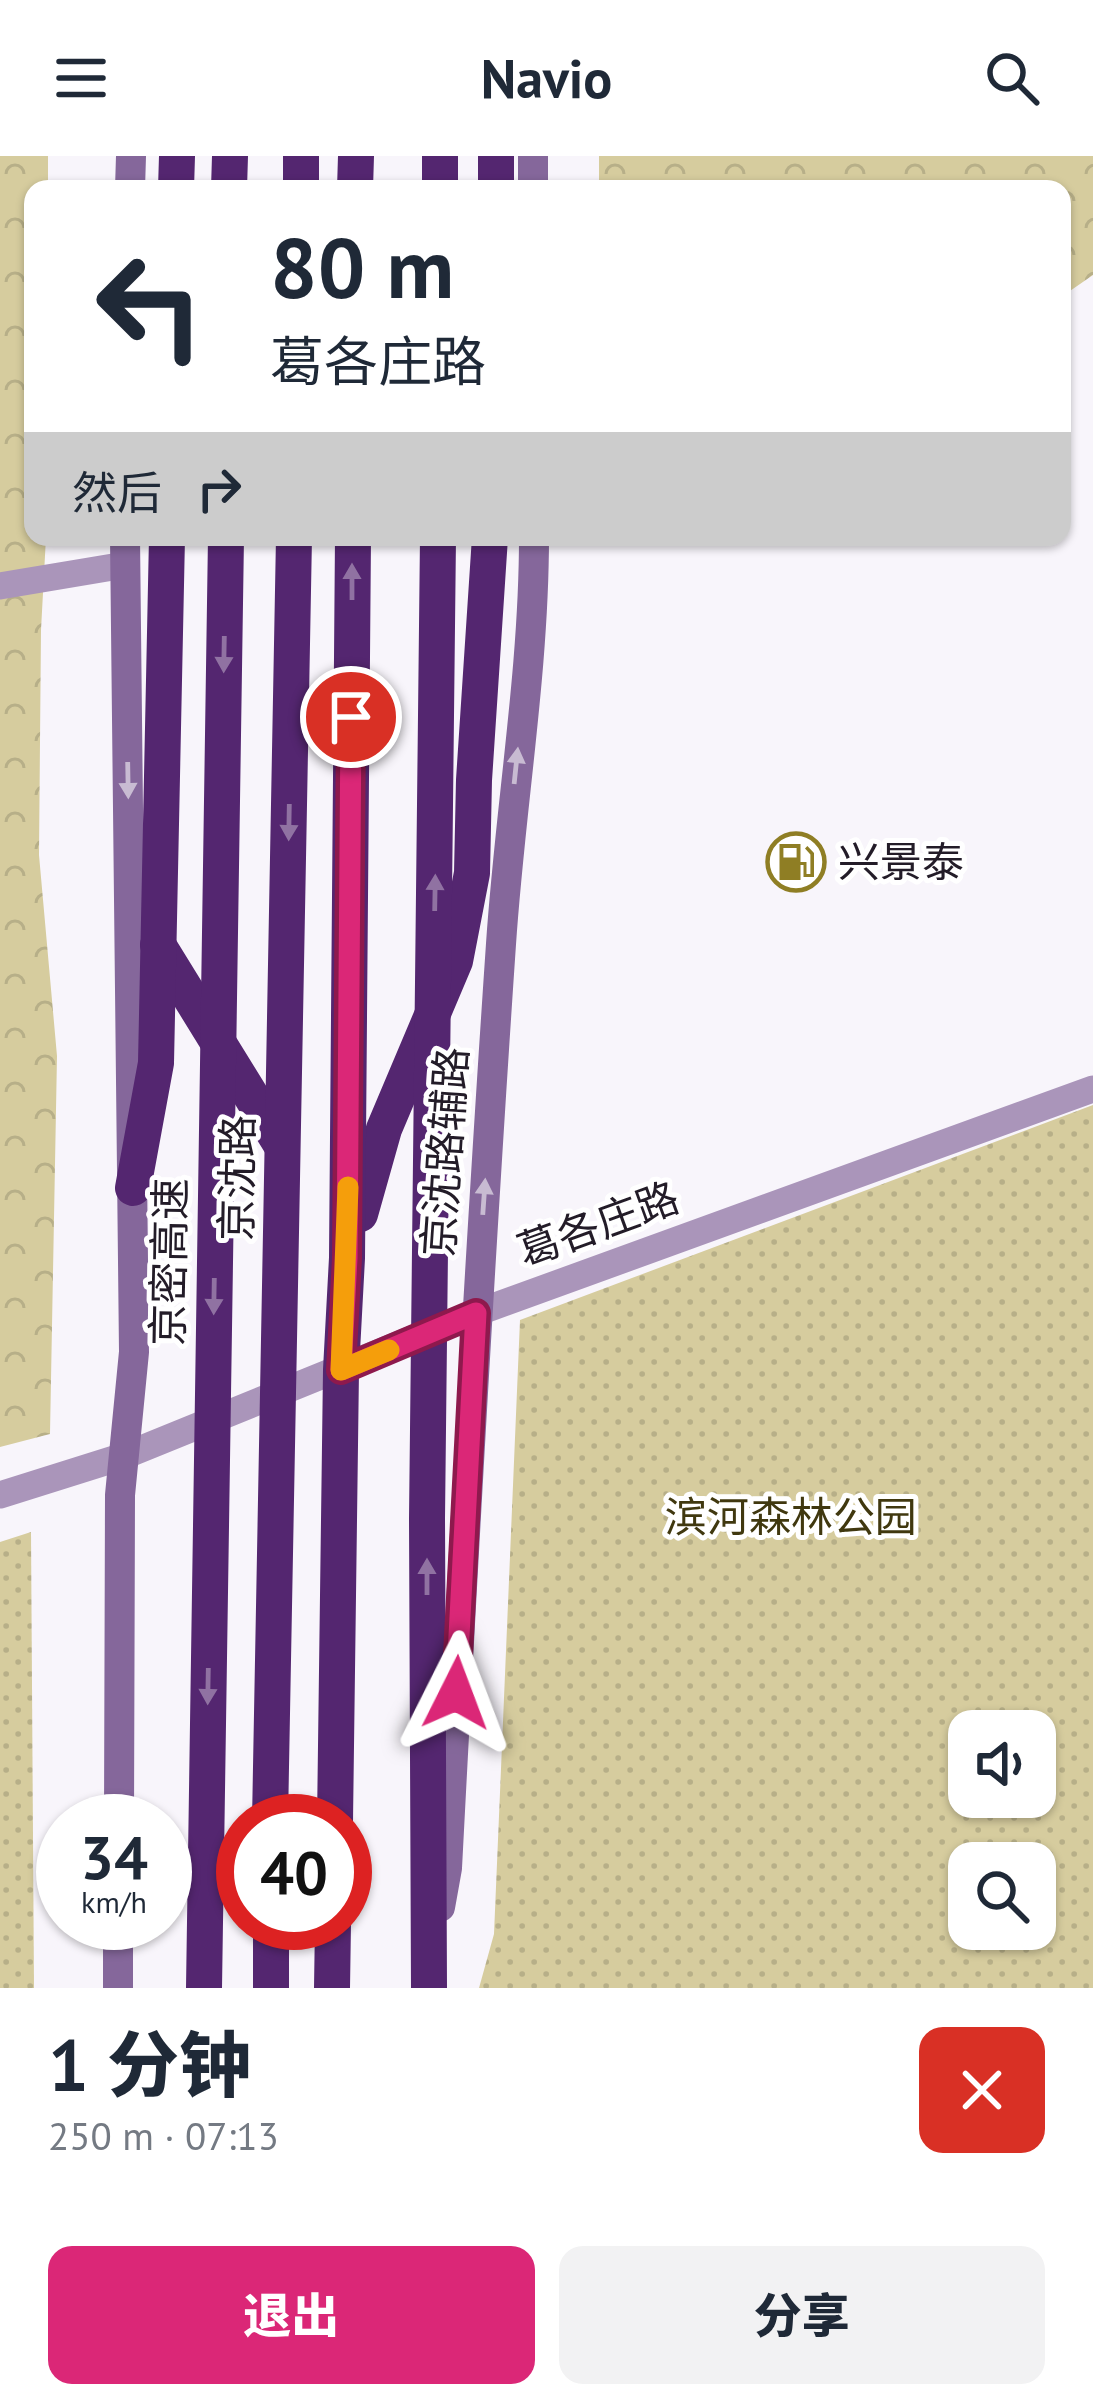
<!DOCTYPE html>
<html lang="zh">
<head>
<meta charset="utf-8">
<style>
  body { margin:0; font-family:"PT Sans","Noto Sans SC",sans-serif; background:#f2f2f3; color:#1f2937; height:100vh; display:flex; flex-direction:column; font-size:45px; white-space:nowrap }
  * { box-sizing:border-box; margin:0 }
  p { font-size:39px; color:#747a83 }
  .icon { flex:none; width:66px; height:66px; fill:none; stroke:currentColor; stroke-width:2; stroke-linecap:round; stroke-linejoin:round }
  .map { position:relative; height:1832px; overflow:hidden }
  .panel { display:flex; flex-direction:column; background:#fff; flex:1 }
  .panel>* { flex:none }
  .banner { position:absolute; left:24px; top:24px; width:1047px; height:366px; border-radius:24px; box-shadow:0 3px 9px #0004; background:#fff; color:#1f2937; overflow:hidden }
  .buttons { position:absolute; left:948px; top:1554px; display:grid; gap:24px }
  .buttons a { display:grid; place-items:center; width:108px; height:108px; border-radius:24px; background:#fff; box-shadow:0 3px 9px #0004; font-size:60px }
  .speed { position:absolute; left:36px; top:1638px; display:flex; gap:24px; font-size:60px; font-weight:700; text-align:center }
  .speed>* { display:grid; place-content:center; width:156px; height:156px; border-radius:50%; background:#fff; box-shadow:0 3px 9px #0004; line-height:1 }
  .speed small { font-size:30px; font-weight:400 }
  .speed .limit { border:18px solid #d22; background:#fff; color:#111 }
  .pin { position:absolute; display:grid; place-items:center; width:102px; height:102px; color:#fff; margin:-51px; border:6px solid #fff; border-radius:50%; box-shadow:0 3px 12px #0007 }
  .me { position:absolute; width:132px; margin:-66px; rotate:3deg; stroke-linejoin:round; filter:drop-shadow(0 0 9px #0008) }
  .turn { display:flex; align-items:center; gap:42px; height:252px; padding:0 48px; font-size:54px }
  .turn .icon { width:156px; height:156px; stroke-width:2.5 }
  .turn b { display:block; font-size:84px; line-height:102px }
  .then { display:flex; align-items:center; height:114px; padding:0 48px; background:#0003; gap:24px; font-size:45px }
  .round { display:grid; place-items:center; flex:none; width:126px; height:126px; border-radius:24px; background:#f2f2f3 }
  .headline { display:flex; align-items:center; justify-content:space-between; height:204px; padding:0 48px }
  h1 { font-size:72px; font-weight:800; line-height:90px }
  .primary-button { display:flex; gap:24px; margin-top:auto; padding:24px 48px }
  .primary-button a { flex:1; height:138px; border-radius:24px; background:#db2777; color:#fff; font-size:48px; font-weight:800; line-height:138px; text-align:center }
  .primary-button a+a { background:#f2f2f3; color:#1f2937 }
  header { display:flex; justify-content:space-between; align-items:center; height:156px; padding:0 48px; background:#fff; font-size:54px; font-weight:800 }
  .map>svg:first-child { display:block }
  .grass { fill:url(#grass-dots); fill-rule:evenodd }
  .forest { fill:url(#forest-crowns) }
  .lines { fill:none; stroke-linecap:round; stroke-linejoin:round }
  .street { stroke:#aa95ba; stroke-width:27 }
  .secondary { stroke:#85679b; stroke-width:30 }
  .highway { stroke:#542670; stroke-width:36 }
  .highway-bridge { stroke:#542670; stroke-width:36 }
  .oneway { fill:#9072a2 }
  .oneway2 { fill:#c8bbd2 }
  .route-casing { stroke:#8e194d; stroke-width:30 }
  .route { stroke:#db2777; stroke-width:21 }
  .slow { stroke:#f59e0b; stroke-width:21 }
  .labels { text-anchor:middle; stroke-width:10; stroke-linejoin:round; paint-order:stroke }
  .poi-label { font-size:42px; fill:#231c28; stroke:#fff; text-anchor:start }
  .street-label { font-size:42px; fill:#231c28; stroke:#fff }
  .park-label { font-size:42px; fill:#40380f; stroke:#fff }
</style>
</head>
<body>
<header><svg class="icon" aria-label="menu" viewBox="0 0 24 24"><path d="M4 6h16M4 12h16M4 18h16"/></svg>Navio<svg class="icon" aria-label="search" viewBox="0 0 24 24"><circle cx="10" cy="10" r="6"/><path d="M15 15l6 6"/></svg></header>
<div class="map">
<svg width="1093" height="1832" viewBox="0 0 1093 1832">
  <defs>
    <pattern id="grass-dots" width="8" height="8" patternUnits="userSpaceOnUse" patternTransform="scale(3)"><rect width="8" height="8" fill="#d6cc9e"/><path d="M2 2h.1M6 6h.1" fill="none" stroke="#b7af88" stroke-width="1.8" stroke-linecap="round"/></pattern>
    <pattern id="forest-crowns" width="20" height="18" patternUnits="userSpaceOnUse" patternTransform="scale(3)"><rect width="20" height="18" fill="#d6cc9e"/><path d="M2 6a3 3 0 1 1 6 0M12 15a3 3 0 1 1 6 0" fill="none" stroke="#b7af88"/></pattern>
  </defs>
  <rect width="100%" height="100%" fill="#f8f5fb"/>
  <g class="grass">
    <path d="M 1093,949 L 1093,1832 L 479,1832 L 494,1778 L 520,1164 ZM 969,1575 L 1035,1575 L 1035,1641 L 969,1641 ZM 969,1707 L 1035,1707 L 1035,1773 L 969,1773 Z"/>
    <path d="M 31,1376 L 34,1832 L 0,1832 L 0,1386 Z"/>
  </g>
  <g class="forest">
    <path d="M 0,0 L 48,0 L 48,33 L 33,33 L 33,381 L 46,381 L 41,474 L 39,699 L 57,900 L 50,1278 L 0,1291 Z"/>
    <path d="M 599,0 L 1093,0 L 1093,119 L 1067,137 L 1062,148 L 1062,33 L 599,33 Z"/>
  </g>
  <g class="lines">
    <g class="street">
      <path d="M 0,430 L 125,409"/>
      <path d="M 0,1339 L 124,1300 L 476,1157 L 1093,933"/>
    </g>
    <g class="secondary">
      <path d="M 533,0 L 533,33"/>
      <path d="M 130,33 L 131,0"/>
      <path d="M 119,1665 L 120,1339 L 134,1196 L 125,381"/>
      <path d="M 440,1751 L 447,1712 C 463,1404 480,1096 501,788 C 510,652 534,517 534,381"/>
      <path d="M 118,1832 L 118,1767"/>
    </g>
    <g class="highway">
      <path d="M 176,33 L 177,0"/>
      <path d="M 229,33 L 230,0"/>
      <path d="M 301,33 L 301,0"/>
      <path d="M 355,33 L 356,0"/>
      <path d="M 440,33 L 440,0"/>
      <path d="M 496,33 L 496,0"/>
      <path d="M 158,789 L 282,990"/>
      <path d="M 133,1032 L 156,907 L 167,381"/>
      <path d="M 360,1058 L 384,973 L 455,805 L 472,717 L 474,624 L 490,381"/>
      <path d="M 270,1665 L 294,381"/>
      <path d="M 335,1665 L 341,1214 L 347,1102 L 353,381"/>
      <path d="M 271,1767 L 271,1832"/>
      <path d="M 332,1832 L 333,1767"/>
    </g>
    <g class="highway-bridge">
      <path d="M 204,1832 L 226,381"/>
      <path d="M 429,1832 L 427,1362 L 438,381"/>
    </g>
  </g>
  <defs><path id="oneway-solid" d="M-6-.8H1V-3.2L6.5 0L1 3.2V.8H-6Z" transform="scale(3)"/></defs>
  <g class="oneway">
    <use href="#oneway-solid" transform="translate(352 426) rotate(-90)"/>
    <use href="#oneway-solid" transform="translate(224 498) rotate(91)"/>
    <use href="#oneway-solid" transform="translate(289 666) rotate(91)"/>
    <use href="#oneway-solid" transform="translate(435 737) rotate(-89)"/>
    <use href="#oneway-solid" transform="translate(214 1140) rotate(91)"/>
    <use href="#oneway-solid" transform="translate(427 1421) rotate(-90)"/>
    <use href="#oneway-solid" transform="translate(208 1530) rotate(91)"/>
  </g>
  <g class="oneway2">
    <use href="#oneway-solid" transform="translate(516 610) rotate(-84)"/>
    <use href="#oneway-solid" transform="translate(128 624) rotate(89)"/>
    <use href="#oneway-solid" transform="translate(484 1041) rotate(-86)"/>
  </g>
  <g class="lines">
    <defs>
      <path id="route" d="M 351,561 L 347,1102 L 341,1214 L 476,1157 L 456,1537"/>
    </defs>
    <use href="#route" class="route-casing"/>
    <use href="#route" class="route"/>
    <path class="slow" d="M 348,1031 L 341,1214 L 389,1194"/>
  </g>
  <defs>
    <symbol id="fuel-ring" viewBox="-11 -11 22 22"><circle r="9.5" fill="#fff" stroke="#8f7e24" stroke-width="1.5"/><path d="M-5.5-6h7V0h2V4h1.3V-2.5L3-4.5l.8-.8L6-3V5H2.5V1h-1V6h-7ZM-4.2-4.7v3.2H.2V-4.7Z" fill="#8f7e24"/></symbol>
  </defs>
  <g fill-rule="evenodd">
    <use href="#fuel-ring" x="763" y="673" width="66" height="66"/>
  </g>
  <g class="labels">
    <g class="poi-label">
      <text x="838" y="721">兴景泰</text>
    </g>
    <g class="street-label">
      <text transform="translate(445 996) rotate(-86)" y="15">京沈路辅路</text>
      <text transform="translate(237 1022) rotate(-89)" y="15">京沈路</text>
      <text transform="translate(598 1068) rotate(-20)" y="15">葛各庄路</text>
      <text transform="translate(169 1106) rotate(-89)" y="15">京密高速</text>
    </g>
    <g class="park-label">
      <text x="791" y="1376">滨河森林公园</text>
    </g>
  </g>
</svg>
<div class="buttons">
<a><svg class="icon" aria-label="sound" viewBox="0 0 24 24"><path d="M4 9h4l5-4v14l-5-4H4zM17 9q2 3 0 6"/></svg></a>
<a><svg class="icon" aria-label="search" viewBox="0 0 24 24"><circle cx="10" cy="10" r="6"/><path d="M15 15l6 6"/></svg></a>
</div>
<div class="speed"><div>34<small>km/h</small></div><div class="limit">40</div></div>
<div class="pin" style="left:351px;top:561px;background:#d93025"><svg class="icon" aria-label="arrive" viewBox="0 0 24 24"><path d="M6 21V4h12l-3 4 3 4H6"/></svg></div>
<svg class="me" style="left:456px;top:1537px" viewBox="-20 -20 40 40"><path d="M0-17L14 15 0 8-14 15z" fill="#db2777" stroke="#fff" stroke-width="4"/></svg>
<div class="banner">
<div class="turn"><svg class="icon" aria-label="left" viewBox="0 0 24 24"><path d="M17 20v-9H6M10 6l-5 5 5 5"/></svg><div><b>80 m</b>葛各庄路</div></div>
<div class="then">然后<svg class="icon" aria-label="right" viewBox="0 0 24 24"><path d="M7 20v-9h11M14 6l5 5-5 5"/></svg></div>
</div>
</div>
<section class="panel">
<div class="headline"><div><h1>1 分钟</h1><p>250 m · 07:13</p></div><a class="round" style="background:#d93025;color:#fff"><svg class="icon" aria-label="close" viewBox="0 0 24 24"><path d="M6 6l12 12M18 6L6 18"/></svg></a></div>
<div class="primary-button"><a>退出</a><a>分享</a></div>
</section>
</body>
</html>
